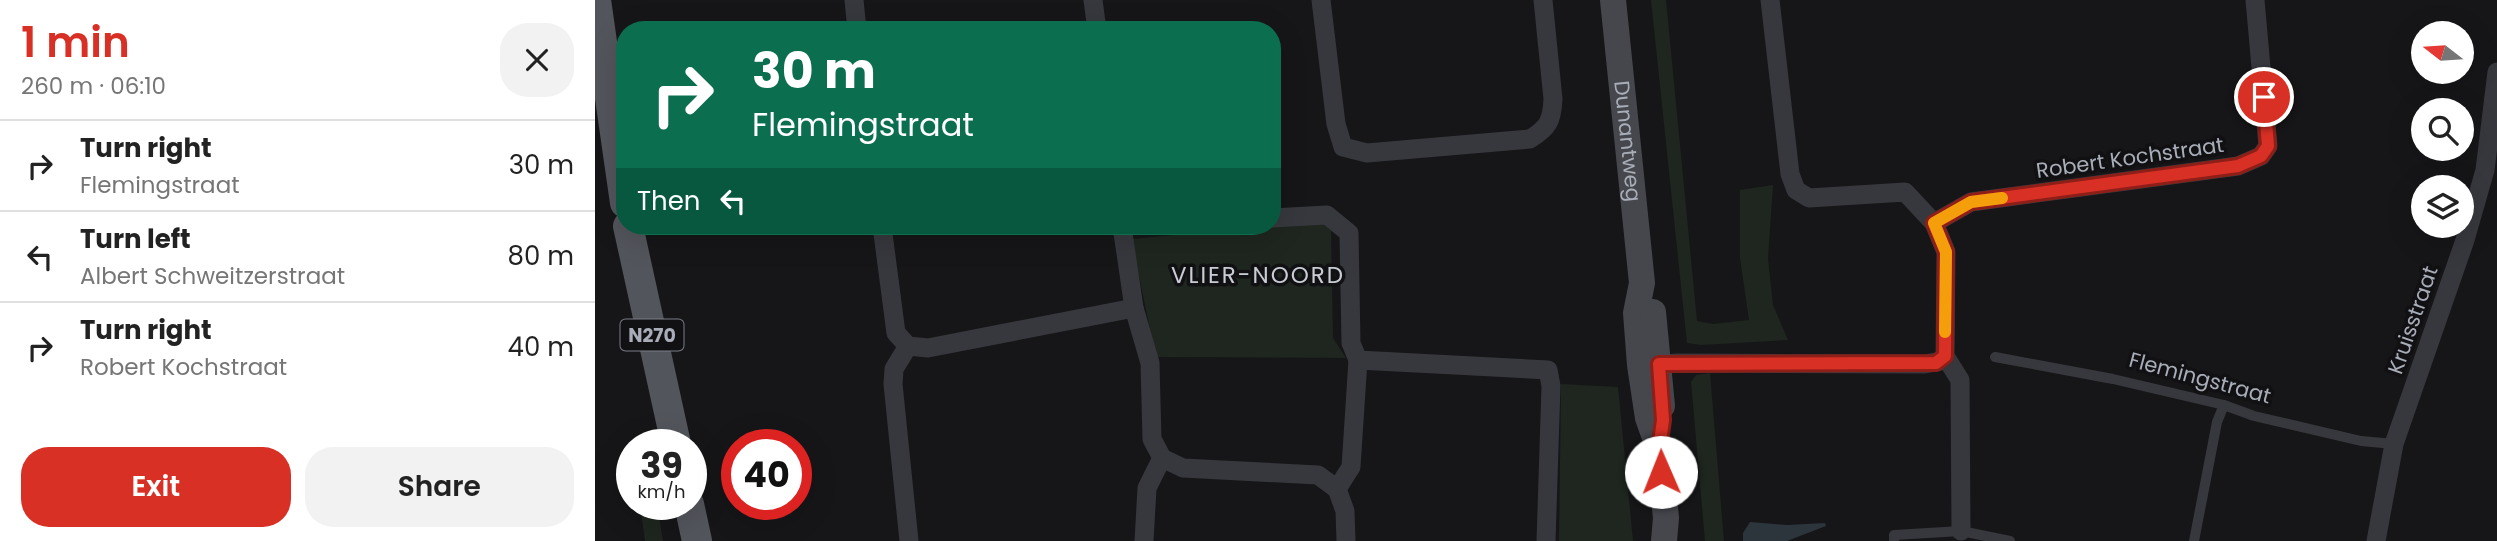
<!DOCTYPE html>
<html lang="en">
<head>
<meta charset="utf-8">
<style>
  body { margin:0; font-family:Poppins,sans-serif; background:#f2f2f2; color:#222; height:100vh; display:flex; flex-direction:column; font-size:26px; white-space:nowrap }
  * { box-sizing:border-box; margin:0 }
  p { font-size:23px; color:#767676 }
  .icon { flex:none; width:38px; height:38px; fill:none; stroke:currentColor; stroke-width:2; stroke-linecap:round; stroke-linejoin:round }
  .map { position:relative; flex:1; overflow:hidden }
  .sheet { display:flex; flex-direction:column; background:#fff; width:595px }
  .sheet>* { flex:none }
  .banner { position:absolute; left:21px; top:21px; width:665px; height:214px; border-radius:28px; box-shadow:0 7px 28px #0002; background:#0b6e4f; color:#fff; overflow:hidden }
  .needle { width:46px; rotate:287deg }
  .fabs { position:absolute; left:1816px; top:21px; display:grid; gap:14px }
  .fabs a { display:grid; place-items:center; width:63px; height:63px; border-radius:50%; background:#fff; box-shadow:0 7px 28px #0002; font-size:35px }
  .speed { position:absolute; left:21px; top:429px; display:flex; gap:14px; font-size:35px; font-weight:700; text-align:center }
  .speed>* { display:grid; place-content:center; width:91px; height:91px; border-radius:50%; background:#fff; box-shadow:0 7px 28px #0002; line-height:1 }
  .speed small { font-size:18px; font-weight:400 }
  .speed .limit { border:10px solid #d22; background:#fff; color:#111 }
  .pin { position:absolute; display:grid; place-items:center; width:60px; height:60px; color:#fff; margin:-30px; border:4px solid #fff; border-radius:50%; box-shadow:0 2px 7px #0007 }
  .me { position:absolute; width:77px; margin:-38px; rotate:359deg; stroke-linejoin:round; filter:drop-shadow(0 0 5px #0008) }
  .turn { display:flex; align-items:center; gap:24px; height:147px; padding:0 21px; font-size:32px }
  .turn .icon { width:91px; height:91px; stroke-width:2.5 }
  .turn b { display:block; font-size:49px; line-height:60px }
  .then { display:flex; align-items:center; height:66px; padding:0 21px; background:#0003; gap:14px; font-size:26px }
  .round { display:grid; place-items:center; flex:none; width:74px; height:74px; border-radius:28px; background:#f2f2f2 }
  .headline { display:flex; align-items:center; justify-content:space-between; height:119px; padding:0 21px }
  h1 { font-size:42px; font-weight:600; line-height:52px; color:#d93025 }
  .cta { display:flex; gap:14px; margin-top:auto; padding:14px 21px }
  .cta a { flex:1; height:80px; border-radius:28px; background:#d93025; color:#fff; font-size:28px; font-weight:600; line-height:80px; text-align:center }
  .cta a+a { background:#f2f2f2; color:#222 }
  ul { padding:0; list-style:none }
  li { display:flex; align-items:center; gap:21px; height:91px; padding:0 21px; border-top:2px solid #e0e0e0 }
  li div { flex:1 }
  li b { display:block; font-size:26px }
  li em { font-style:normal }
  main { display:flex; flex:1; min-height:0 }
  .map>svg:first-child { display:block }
  .green { fill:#1e261f }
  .water { fill:#2c353c }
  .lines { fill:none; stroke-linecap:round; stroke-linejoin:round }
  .lane { stroke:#37383d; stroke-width:10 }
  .street { stroke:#37383d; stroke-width:19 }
  .secondary { stroke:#45474d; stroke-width:26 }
  .primary { stroke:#53555c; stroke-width:30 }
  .route-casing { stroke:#8d1f18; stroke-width:18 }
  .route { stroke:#d93025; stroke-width:12 }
  .slow { stroke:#f59e0b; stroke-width:12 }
  .labels { text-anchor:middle; stroke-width:7; stroke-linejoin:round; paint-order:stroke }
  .shield { fill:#111113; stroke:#7b7e86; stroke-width:2 }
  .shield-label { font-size:19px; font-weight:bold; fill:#a8adb8 }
  .street-label { font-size:21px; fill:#a8adb8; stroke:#111113 }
  .neighbourhood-label { font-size:23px; letter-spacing:2px; fill:#c9ccd4; stroke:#111113 }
</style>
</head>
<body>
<main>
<section class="sheet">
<div class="headline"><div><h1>1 min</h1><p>260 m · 06:10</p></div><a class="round"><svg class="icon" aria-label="close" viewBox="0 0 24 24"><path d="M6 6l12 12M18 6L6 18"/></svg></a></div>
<ul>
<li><svg class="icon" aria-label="right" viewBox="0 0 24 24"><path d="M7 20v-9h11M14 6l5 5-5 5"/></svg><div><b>Turn right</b><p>Flemingstraat</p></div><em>30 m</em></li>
<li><svg class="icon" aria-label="left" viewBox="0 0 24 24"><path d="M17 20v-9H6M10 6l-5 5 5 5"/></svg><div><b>Turn left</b><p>Albert Schweitzerstraat</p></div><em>80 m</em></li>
<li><svg class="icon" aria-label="right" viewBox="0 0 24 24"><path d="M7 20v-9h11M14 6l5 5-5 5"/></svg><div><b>Turn right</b><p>Robert Kochstraat</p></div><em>40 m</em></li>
</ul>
<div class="cta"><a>Exit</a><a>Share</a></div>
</section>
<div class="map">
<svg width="1902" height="541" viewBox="0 0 1902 541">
  <rect width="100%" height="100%" fill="#161618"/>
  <g class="green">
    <path d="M 1056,0 L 1071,0 L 1102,321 L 1118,324 L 1154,320 L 1145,258 L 1145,190 L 1178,185 L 1173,259 L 1178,305 L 1193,340 L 1106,345 L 1092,343 Z"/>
    <path d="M 726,221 L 736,228 L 738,338 L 751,358 L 561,357 L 536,239 Z"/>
    <path d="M 1115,373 L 1129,541 L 1110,541 L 1096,382 L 1101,375 Z"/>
    <path d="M 966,384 L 1023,387 L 1038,541 L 964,541 Z"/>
    <path d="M 45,504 L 62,504 L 68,541 L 50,541 Z"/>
  </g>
  <path class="water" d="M 1155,522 L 1192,525 L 1230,523 L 1231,526 L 1192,541 L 1148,541 L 1148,533 Z"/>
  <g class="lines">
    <g class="lane">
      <path d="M 1400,357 L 1518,379 L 1629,405 L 1659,416 L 1766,441 L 1799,444"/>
      <path d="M 1299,541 L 1299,535 L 1366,531 L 1415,541"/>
      <path d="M 1599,541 L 1622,422 L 1629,405"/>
    </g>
    <g class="street">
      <path d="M 259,0 L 262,30"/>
      <path d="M 498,0 L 502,30"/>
      <path d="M 726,0 L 741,124 L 748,147 L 772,153 L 935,139 C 953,128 957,121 958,99 L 948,0"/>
      <path d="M 1175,0 L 1195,174 L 1201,190 L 1214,198 L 1310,192 L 1339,223 L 1351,252 L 1350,356 L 1365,380 L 1366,531"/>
      <path d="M 677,218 L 732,215 L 754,233 L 756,343 L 763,360 L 953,370 L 956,386 L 951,541"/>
      <path d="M 1339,223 L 1376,202 L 1643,166 L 1666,156 L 1673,146 L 1660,0"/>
      <path d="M 287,226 L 301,333 L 313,346 L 333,348 L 539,308"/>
      <path d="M 527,226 L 539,308 L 555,363 L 557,439 L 567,458 L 588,468 L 723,475 L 742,489 L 750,511 L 751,541"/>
      <path d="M 313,346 L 299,369 L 298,384 L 314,541"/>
      <path d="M 1050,365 L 1083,363 L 1330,364 L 1346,361 L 1350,356"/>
      <path d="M 742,489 L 756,467 L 763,360"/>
      <path d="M 549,541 L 552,488 L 567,458"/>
      <path d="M 1781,541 L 1799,444 L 1870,240 L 1890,170 L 1902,72"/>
    </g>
    <g class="secondary">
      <path id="s1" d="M 1018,0 L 1047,283 L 1041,313 L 1045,365 L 1053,418 L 1064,449 L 1071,518 L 1069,541"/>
      <path d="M 1058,312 L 1067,406"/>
    </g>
    <g class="primary">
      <path d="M 1,0 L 30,203"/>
      <path d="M 33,226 L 81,444"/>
      <path d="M 94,504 L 102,541"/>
    </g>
  </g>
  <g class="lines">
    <defs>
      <path id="route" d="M 1066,472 L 1064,449 L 1068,420 L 1064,364 L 1341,363 L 1350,356 L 1351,252 L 1339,223 L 1376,202 L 1643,166 L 1666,156 L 1673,146 L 1669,97"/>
    </defs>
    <use href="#route" class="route-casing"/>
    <use href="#route" class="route"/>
    <path class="slow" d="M 1350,332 L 1351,252 L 1339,223 L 1376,202 L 1407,198"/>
  </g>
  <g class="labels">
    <rect class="shield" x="25.5" y="319.5" width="63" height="31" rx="5"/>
    <g class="shield-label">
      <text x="57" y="342">N270</text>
    </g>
    <g class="street-label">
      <text dy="7" stroke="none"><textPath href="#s1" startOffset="142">Dunantweg</textPath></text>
      <text transform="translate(1535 158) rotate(-8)" y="7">Robert Kochstraat</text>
      <text transform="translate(1818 320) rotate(-71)" y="7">Kruisstraat</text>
      <text transform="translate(1605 378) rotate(15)" y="7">Flemingstraat</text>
    </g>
    <g class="neighbourhood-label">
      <text x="663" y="283">VLIER-NOORD</text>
    </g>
  </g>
</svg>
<div class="fabs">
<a><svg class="needle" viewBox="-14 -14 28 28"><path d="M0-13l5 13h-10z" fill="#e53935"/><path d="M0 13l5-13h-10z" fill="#767676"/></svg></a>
<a><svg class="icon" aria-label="search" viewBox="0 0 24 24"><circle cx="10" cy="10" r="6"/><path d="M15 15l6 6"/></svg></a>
<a><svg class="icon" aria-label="layers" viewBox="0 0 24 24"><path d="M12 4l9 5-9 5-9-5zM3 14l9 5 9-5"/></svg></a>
</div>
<div class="speed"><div>39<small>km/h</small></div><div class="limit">40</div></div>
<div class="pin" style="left:1669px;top:97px;background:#d93025"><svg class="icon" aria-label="arrive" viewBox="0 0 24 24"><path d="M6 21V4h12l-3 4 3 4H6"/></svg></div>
<svg class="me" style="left:1066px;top:472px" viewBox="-20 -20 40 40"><circle r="19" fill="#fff"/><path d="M0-13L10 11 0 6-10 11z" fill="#d93025"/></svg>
<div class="banner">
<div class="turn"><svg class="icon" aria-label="right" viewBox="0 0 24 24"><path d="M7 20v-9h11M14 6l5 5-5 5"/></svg><div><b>30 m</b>Flemingstraat</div></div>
<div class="then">Then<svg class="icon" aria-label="left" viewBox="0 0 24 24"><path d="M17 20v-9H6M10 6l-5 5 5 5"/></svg></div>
</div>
</div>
</main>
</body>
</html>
